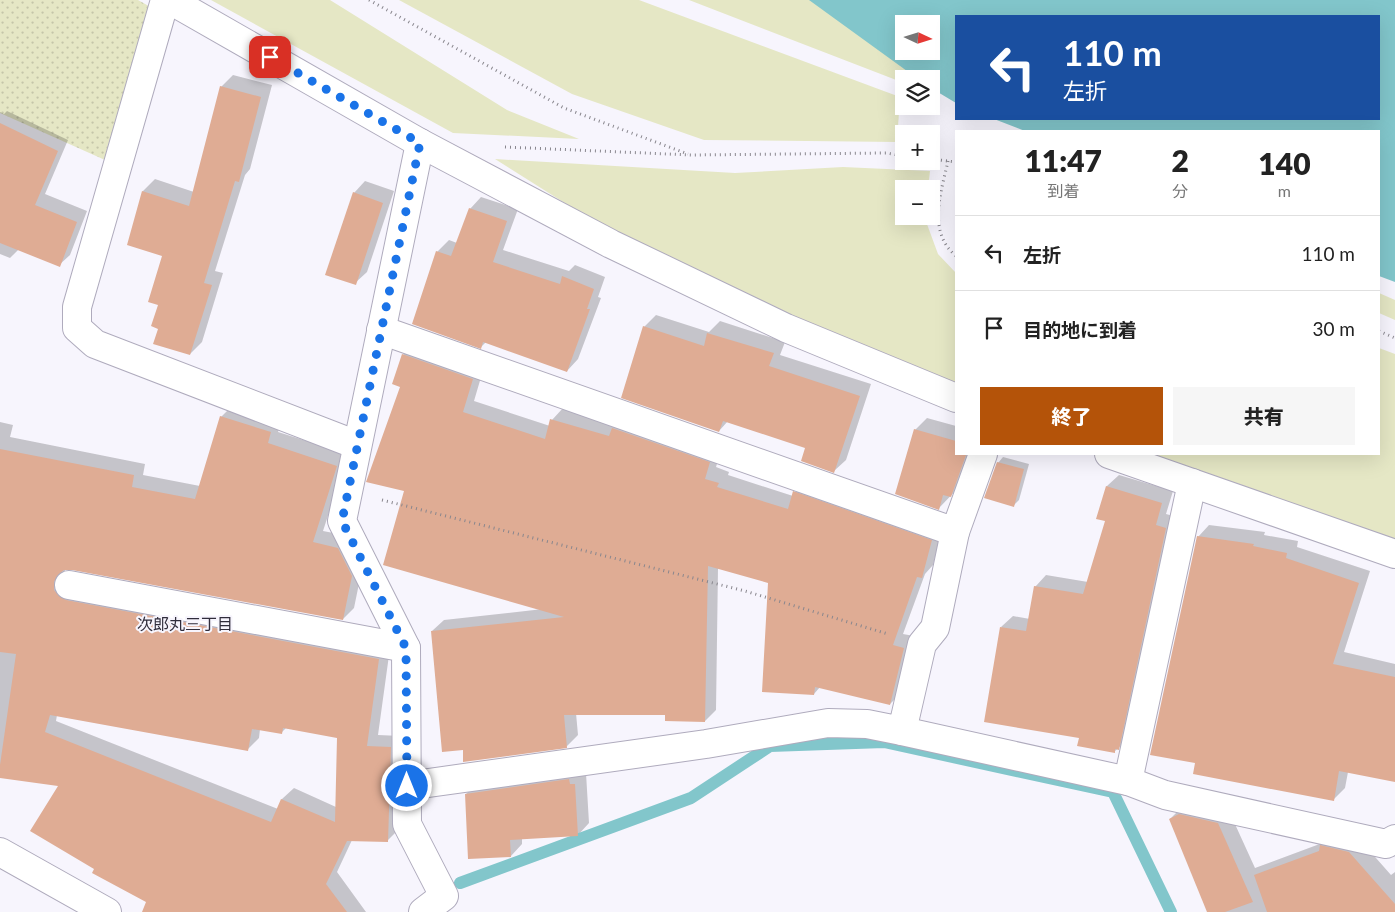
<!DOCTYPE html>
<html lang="ja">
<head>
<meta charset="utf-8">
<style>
  body { margin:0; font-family:Lato,"Noto Sans JP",sans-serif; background:#f6f6f6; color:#222; height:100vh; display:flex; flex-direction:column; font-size:19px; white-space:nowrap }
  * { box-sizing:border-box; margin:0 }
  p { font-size:16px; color:#767676 }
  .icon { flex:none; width:28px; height:28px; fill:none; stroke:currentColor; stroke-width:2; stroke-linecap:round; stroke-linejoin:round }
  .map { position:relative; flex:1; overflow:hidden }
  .details { position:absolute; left:955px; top:130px; width:425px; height:325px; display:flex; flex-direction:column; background:#fff; border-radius:0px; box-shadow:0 5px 20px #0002 }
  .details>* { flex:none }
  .top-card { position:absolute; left:955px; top:15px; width:425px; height:105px; border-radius:0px; box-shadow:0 5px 20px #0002; background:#1a4fa0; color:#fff; overflow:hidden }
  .needle { width:32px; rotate:94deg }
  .tools { position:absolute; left:895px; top:15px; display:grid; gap:10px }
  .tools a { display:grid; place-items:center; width:45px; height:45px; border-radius:0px; background:#fff; box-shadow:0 5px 20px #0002; font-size:25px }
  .pin { position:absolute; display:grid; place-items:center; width:42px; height:42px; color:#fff; margin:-21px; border-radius:10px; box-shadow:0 2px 8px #0006 }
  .me { position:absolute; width:55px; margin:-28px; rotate:0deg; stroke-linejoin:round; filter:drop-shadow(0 0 4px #0008) }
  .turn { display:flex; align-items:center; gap:18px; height:105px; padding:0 25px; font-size:22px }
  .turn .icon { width:65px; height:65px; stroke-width:2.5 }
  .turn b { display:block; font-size:35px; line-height:42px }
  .eta { display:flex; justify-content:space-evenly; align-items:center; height:85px; text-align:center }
  .eta b { font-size:30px; font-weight:800; line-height:35px }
  .action { display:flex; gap:10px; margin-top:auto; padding:10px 25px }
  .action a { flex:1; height:58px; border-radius:0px; background:#b45309; color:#fff; font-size:20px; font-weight:800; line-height:58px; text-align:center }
  .action a+a { background:#f6f6f6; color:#222 }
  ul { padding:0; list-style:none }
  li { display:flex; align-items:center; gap:15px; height:75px; padding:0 25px; border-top:1px solid #e0e0e0 }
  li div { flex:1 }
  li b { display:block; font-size:19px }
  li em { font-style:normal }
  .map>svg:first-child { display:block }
  .grass { fill:#e5e7c5 }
  .park { fill:url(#park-dots) }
  .water { fill:#82c6cb; fill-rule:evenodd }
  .shadow { fill:#0003; fill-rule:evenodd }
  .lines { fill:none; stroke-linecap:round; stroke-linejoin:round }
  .stream { stroke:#82c6cb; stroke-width:12 }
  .building { fill:#dfac94; fill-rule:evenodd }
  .minor-casing { stroke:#afabbd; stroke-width:30 }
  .path { stroke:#88868d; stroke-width:3; stroke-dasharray:1 4; stroke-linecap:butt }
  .minor { stroke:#fff; stroke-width:28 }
  .route { stroke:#1a73e8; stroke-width:9; stroke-dasharray:0 16.2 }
  .labels { text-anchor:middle; stroke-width:4; stroke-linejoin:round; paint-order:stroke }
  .neighbourhood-label { font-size:16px; fill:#302d3b; stroke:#f7f5fd }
</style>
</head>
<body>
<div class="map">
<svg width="1395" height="912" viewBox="0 0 1395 912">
  <defs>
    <pattern id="park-dots" width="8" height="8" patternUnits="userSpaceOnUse" patternTransform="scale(1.25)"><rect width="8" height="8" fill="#e5e7c5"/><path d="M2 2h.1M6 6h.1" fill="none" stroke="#c4c5a9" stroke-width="1.8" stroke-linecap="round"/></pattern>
  </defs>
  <rect width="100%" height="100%" fill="#f7f5fd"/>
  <g class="grass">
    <path d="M 211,0 L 330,0 L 507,110 L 579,139 L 453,133 Z"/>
    <path d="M 399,0 L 639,0 L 900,97 L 897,142 L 704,140 L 572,94 Z"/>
    <path d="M 689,0 L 831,0 L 923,79 L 904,79 L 904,83 Z"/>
    <path d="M 495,159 L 735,173 L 843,167 L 930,171 L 928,189 L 904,189 L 904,216 L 924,216 L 938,254 L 956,273 L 956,384 L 793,321 L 625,241 Z"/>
    <path d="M 1379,293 L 1395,300 L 1395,320 L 1379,313 Z"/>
    <path d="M 1379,348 L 1395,354 L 1395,539 L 1153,454 L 1379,454 Z"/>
  </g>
  <path class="park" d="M 0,0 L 138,0 L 154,9 L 105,160 L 0,113 Z"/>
  <path class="water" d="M 809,0 L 1395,0 L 1395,282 L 1379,276 L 1379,131 L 1025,131 L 994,119 L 1379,119 L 1379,16 L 956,16 L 956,103 L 931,88 L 931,79 L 918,79 ZM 904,24 L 931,24 L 931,51 L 904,51 Z"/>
  <g class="shadow">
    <path d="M 233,75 L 272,85 L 250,169 L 245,175 L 215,271 L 223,273 L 202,342 L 190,354 L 160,328 L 159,304 L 164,255 L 129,244 L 143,191 L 155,179 L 194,192 L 221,87 Z"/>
    <path d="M 7,111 L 68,140 L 45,194 L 87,211 L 70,255 L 59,265 L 19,249 L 10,258 L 0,254 L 0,112 L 4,114 Z"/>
    <path d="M 365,181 L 394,191 L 367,272 L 355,283 L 354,193 Z"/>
    <path d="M 481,197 L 518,209 L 503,250 L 569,271 L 575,265 L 605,277 L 598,297 L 601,298 L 578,359 L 567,371 L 486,342 L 481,347 L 437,252 L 449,240 L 457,243 L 470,209 Z"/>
    <path d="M 656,315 L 709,332 L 720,321 L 785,342 L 780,355 L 871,384 L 846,460 L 834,471 L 807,447 L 728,421 L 719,431 L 644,327 Z"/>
    <path d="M 414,343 L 484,367 L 474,401 L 550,426 L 552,420 L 563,408 L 721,451 L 716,467 L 729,472 L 728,475 L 793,496 L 805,481 L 942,529 L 933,565 L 925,574 L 903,634 L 914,636 L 901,693 L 890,704 L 820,687 L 814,694 L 769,582 L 718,568 L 716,710 L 705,721 L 666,714 L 576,713 L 578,735 L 566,747 L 464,748 L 432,631 L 444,620 L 543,609 L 405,490 L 401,387 L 403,355 Z"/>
    <path d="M 232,406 L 282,421 L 278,432 L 348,454 L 323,531 L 349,536 L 363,564 L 354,608 L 343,619 L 72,568 L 65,569 L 65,578 L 390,648 L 378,735 L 401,736 L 399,829 L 387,841 L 352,840 L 337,872 L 366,912 L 150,912 L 148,901 L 96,869 L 60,785 L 0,777 L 0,422 L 13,425 L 10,437 L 145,464 L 143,475 L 200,486 L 221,417 ZM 57,715 L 248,749 L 259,738 L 260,729 L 281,733 L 286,728 L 339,737 L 336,807 L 294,788 L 282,799 L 278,809 L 56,721 Z"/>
    <path d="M 927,418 L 956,426 L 956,454 L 973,454 L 962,484 L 939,508 L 915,430 Z"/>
    <path d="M 1003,457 L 1029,464 L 1019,500 L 1014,505 L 998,463 Z"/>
    <path d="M 1119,475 L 1173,491 L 1166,514 L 1177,517 L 1130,737 L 1114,752 L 1080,737 L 1001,627 L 1013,616 L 1030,619 L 1035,587 L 1046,575 L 1088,582 L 1107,520 L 1097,518 L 1107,486 Z"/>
    <path d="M 1209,525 L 1265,532 L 1264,535 L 1298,541 L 1297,547 L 1370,571 L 1344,652 L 1395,664 L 1395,781 L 1348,772 L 1345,788 L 1334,799 L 1196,762 L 1198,537 Z"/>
    <path d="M 586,773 L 589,823 L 578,835 L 522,838 L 522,844 L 511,856 L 466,794 L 478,782 Z"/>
    <path d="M 1182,807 L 1229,811 L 1255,868 L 1325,842 L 1361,841 L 1391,875 L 1395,872 L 1395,912 L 1214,912 L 1170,819 Z"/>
  </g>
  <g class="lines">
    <path class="stream" d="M 460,883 L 691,798 L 770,746 L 884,742 L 1113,792 L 1171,912"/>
  </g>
  <g class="building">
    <path d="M 220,86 L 261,97 L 239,182 L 235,181 L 204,283 L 212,285 L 190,355 L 153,344 L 158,329 L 151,326 L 158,305 L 148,302 L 162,256 L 127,245 L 142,191 L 189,206 Z"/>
    <path d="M 0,123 L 58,151 L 35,205 L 77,222 L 60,267 L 0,243 Z"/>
    <path d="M 353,192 L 383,203 L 356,285 L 325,275 Z"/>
    <path d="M 469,208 L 507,221 L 493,262 L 560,284 L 562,276 L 594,289 L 587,309 L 590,309 L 567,372 L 483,342 L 481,349 L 412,324 L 436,251 L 451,256 Z"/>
    <path d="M 643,326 L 704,346 L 707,333 L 774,353 L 769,366 L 860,396 L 834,473 L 801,461 L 805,448 L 723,421 L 719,432 L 621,398 Z"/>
    <path d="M 402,354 L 473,379 L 463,412 L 545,439 L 550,419 L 609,436 L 612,428 L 710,462 L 705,479 L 719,483 L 717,487 L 788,509 L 793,491 L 932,540 L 922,578 L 917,577 L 893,645 L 904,648 L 890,705 L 815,687 L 814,695 L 762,692 L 768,583 L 708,566 L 705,722 L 665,721 L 665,715 L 564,715 L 567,748 L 463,762 L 463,750 L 442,752 L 431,631 L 564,617 L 383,565 L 404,491 L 366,482 L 400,387 L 392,384 Z"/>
    <path d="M 220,416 L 271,432 L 268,443 L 337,466 L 313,542 L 338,548 L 352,576 L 343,620 L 72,570 L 64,570 L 58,575 L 54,582 L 54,590 L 59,596 L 66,600 L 379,659 L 367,746 L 391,747 L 388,842 L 347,841 L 326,884 L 347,912 L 142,912 L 146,902 L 92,873 L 94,869 L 30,831 L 58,786 L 0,778 L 0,765 L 16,654 L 0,652 L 0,449 L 134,475 L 132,487 L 195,499 ZM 50,715 L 248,751 L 252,729 L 282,734 L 283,728 L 337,738 L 335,822 L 281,799 L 271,822 L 45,732 Z"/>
    <path d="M 914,429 L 956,441 L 956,454 L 966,455 L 951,497 L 943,495 L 939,510 L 895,494 Z"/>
    <path d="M 997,462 L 1024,469 L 1014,507 L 984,498 Z"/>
    <path d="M 1106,486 L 1162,503 L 1156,525 L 1166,528 L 1119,750 L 1115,749 L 1115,753 L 1077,746 L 1079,738 L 984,722 L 1000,627 L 1026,631 L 1034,586 L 1083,594 L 1105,521 L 1096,519 Z"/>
    <path d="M 1197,536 L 1254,544 L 1253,546 L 1287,553 L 1286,558 L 1359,583 L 1333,664 L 1395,677 L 1395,782 L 1339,771 L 1334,801 L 1193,774 L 1195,763 L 1150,755 Z"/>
    <path d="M 569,779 L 570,784 L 575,784 L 578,836 L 510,840 L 511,857 L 468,859 L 465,794 Z"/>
    <path d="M 1179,814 L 1218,823 L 1253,902 L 1225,912 L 1207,912 L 1169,819 Z"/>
    <path d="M 1320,845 L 1349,852 L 1395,904 L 1395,912 L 1267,912 L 1254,875 L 1319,851 Z"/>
  </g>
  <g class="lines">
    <defs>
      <g id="minor">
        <path d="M 165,0 L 77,307 L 77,328 L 95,344 L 357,445"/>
        <path d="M 170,0 L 420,143 L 611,244 L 786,328 L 956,398"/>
        <path d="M 381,330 L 955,532 L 983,454"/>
        <path d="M 1109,454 L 1395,554"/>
        <path d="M 69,585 L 406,648 L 407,824 L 444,896 L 423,912"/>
        <path d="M 406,648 L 342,521 L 420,143"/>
        <path d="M 902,731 L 1128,781 L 1165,795 L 1386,844 L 1395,839"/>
        <path d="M 1128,781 L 1192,483"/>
        <path d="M 407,786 L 706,744 L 828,723 L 867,724 L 902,731 L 922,644 L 935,628 L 955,532"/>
        <path d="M 0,852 L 107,912"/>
      </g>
    </defs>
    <use href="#minor" class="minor-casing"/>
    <g class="path">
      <path d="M 369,0 L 564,108 L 688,154"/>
      <path d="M 505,147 L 691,155 L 886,153 L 904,156"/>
      <path d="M 931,159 L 956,162"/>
      <path d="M 948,161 C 941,193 927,232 956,256"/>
      <path d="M 1379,331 L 1395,338"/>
      <path d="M 382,500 L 745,591 L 888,634"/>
    </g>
    <use href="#minor" class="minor"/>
  </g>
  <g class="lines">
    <path class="route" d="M 270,57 L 420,143 L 342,521 L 406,648 L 407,786"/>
  </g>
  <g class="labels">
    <g class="neighbourhood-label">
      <text x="185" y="630">次郎丸三丁目</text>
    </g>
  </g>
</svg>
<div class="tools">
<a><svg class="needle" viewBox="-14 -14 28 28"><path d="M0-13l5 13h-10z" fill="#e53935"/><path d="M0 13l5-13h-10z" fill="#767676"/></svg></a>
<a><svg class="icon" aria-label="layers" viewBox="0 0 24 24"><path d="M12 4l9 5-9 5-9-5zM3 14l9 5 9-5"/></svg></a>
<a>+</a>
<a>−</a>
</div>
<div class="pin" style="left:270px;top:57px;background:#d93025"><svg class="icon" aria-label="arrive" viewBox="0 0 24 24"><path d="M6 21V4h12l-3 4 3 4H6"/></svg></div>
<svg class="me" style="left:407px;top:786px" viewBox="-20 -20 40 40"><circle r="17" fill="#1a73e8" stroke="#fff" stroke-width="3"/><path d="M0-11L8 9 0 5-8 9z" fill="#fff"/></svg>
<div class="top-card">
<div class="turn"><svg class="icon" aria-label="left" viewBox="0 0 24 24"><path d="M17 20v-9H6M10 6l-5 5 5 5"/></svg><div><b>110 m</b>左折</div></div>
</div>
<section class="details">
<div class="eta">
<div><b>11:47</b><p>到着</p></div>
<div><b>2</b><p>分</p></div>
<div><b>140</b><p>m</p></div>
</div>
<ul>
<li><svg class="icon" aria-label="left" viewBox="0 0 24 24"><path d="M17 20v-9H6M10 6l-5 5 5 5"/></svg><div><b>左折</b></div><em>110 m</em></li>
<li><svg class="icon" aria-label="arrive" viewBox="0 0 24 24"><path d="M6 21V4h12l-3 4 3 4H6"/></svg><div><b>目的地に到着</b></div><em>30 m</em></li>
</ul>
<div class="action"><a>終了</a><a>共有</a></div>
</section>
</div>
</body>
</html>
